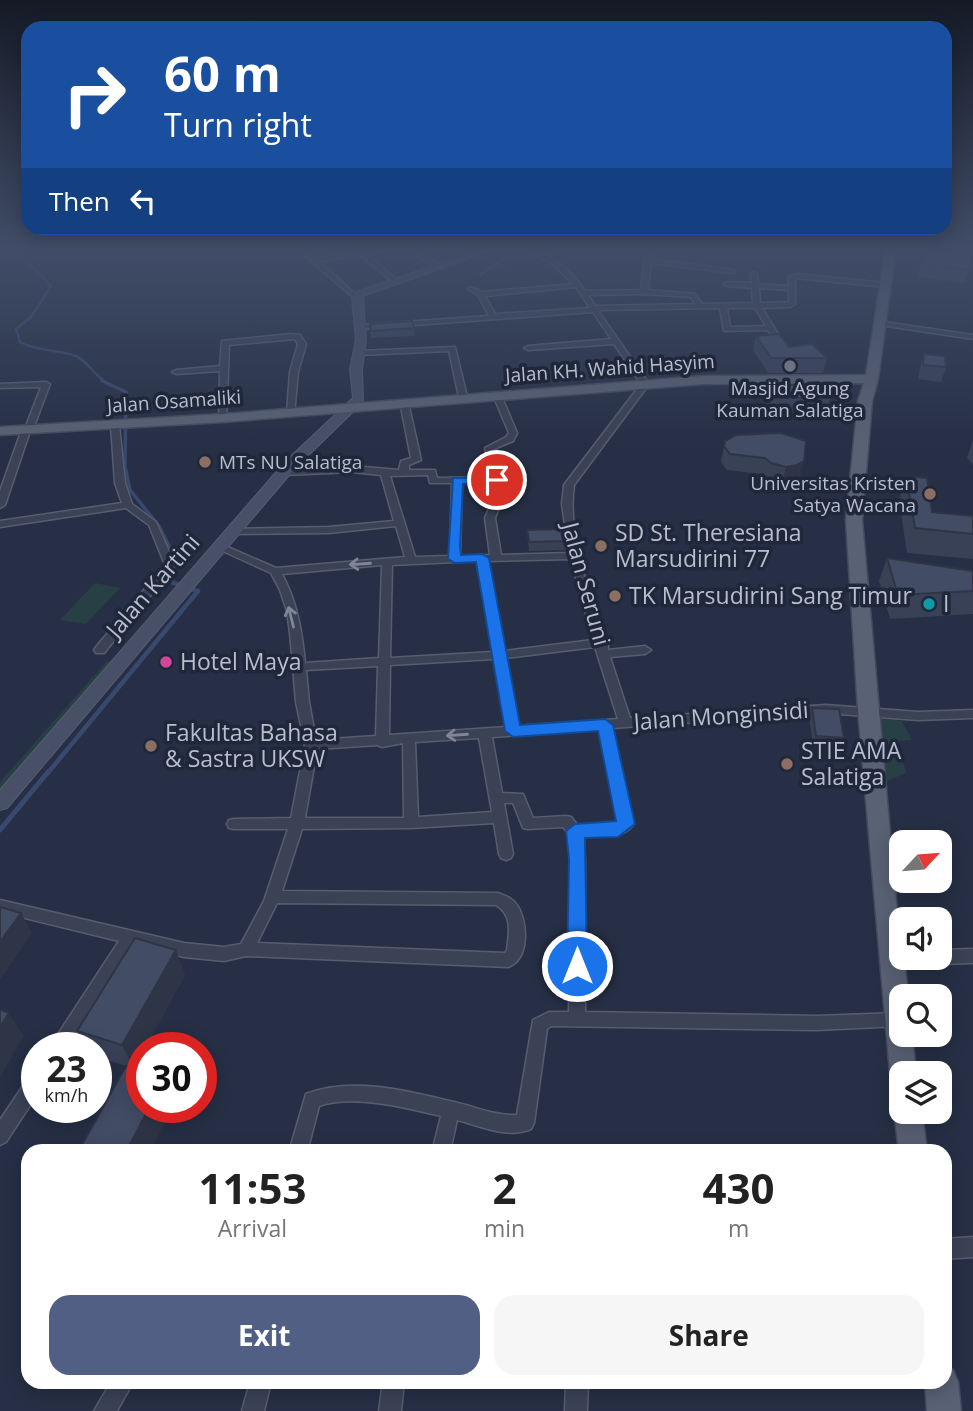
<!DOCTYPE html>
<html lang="en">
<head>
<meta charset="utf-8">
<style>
  body { margin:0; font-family:"Open Sans",sans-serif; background:#f6f6f6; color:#222; height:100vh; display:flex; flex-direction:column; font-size:26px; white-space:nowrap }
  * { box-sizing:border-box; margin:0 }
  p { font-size:23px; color:#767676 }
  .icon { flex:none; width:38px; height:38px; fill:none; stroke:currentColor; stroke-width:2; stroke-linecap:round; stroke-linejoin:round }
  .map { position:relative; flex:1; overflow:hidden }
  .details { position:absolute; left:21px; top:1144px; width:931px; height:245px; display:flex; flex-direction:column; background:#fff; border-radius:21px; box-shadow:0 4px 18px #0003 }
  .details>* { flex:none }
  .top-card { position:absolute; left:21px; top:21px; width:931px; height:214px; border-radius:21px; box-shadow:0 4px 18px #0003; background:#1a4fa0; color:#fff; overflow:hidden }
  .needle { width:46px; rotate:64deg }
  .tools { position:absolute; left:889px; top:830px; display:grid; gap:14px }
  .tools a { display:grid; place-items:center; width:63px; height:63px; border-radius:14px; background:#fff; box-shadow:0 4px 18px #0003; font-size:35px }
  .speed { position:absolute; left:21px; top:1032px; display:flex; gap:14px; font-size:35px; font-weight:700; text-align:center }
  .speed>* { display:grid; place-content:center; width:91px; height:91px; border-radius:50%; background:#fff; box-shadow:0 4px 18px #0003; line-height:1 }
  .speed small { font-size:18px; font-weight:400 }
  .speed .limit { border:10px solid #d22; background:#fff; color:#111 }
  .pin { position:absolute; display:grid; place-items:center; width:60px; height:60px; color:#fff; margin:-30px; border:4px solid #fff; border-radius:50%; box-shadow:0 2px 7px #0007 }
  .me { position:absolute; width:77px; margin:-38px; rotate:0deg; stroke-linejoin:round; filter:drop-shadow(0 0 5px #0008) }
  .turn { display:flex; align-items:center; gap:24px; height:147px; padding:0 28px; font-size:32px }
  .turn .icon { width:91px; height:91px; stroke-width:2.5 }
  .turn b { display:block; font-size:49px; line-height:60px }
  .then { display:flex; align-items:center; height:66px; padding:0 28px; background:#0003; gap:14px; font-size:26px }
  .eta { display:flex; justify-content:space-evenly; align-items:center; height:119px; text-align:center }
  .eta b { font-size:42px; font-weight:700; line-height:49px }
  .cta { display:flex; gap:14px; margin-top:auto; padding:14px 28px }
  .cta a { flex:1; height:80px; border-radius:21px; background:#525f85; color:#fff; font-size:28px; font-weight:700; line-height:80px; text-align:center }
  .cta a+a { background:#f6f6f6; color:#222 }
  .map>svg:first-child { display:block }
  .green { fill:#283f46 }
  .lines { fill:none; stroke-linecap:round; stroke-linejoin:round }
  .stream-far3 { stroke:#39486d; stroke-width:2.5 }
  .stream-far2 { stroke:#39486d; stroke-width:3.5 }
  .stream-far1 { stroke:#39486d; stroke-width:4.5 }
  .stream { stroke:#39486d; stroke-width:5 }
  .minor-casing { stroke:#565d6f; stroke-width:3 }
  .secondary-casing { stroke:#565d6f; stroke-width:2 }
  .primary-casing { stroke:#444b5e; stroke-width:3 }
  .minor { fill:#3b4255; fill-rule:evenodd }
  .secondary { fill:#485068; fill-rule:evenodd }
  .primary { fill:#596174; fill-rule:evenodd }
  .wall { fill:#394157 }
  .shaded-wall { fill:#2e3547 }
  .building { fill:#424c65; stroke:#2e3547; stroke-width:2 }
  .oneway { stroke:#808698 }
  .route { fill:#1a73e8; stroke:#114b97; stroke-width:2 }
  .worship-dot { fill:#6b7280; stroke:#1f273a; stroke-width:2.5 }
  .education-dot { fill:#8d6e63; stroke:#1f273a; stroke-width:2.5 }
  .culture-dot { fill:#0f9aa8; stroke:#1f273a; stroke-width:2.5 }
  .hotel-dot { fill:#d1479c; stroke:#1f273a; stroke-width:2.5 }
  .labels { text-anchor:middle; stroke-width:7; stroke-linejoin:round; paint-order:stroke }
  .far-street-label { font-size:19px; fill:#b8bece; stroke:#1f273a }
  .far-poi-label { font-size:19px; fill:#b8bece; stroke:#1f273a }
  .poi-label { font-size:23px; fill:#b8bece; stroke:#1f273a; text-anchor:start }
  .street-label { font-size:23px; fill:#b8bece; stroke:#1f273a }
</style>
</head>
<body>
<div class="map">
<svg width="973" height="1411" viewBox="0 0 973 1411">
  <rect width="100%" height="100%" fill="#262f45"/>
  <g class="green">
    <path d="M 95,583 L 120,588 L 86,624 L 60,620 Z"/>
    <path d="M 107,661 L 114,663 L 0,796 L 0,782 Z"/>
    <path d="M 877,718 L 902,721 L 912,740 L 895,741 L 907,773 L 884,782 Z"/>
  </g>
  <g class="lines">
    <g class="stream-far3">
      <path d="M 0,250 L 29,263 L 51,286 L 31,317 L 16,329 L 20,342 C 38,352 58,349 76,356 C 89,362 94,376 106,382"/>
      <path d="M 480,275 L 522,247"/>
    </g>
    <path class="stream-far2" d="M 102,381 L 126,392 L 125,466 L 130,490 L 159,526 L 173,554"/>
    <path class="stream-far1" d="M 47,774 L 198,591 L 165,580 L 175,565 L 172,552"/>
    <path class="stream" d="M 0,830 L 48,772"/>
    <defs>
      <g id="minor">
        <path d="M 295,247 L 302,247 L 316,259 L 357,252 L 355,250 L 358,248 L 363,251 L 402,247 L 367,254 L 398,281 L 393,282 L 360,255 L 319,262 L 360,298 L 355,299 Z"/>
        <path d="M 405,247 L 412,247 L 442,268 L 437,269 Z"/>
        <path d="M 516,247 C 545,247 571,270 585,291 L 641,290 L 646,251 L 650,247 L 657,247 L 652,252 L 651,259 L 735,270 L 735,272 L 733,273 L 651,263 L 648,290 L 695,294 L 702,304 L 753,303 L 752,288 L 727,286 L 724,284 L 727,282 L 752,283 L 751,274 L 754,272 L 757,274 L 758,284 L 789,286 L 789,277 L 796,274 L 886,283 L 889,285 L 886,287 L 795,278 L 795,304 L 790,307 L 762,308 L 786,347 L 782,349 L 779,349 L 768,330 L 724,331 L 720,308 L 601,310 L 599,312 L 649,384 L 574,485 C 567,536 589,590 604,638 L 608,643 L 608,650 L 645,646 L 651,650 L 645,654 L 610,657 L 630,718 L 826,705 L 918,712 L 973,710 L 973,718 L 918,720 L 826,713 L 612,728 L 633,825 C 622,840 599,836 583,836 L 585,860 L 585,1012 L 817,1016 L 897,1013 L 901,1014 L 901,1026 L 817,1030 L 551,1026 L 547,1029 L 534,1123 L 531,1129 C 507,1139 481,1126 457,1120 L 450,1152 L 432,1152 L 441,1116 C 407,1108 353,1094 319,1106 L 307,1152 L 289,1152 L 306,1094 C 352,1076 408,1091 454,1102 C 476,1107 495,1116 517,1115 L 533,1020 L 549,1012 L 569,1012 L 571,860 L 568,833 L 563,827 L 528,829 L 523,828 L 513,803 L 504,803 L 513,854 L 511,858 L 506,860 L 501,858 L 499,854 L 494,823 L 411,828 L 302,829 L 282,891 L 498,893 C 506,896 512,898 517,905 C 528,922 530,959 508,967 L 246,956 L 224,961 L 184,957 L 134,944 L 66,1048 L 49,1048 L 119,941 L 0,912 L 0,900 L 184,943 L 224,947 L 241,944 L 264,901 L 288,829 L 234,829 L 229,828 L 227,824 L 229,820 L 234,819 L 291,818 L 305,745 L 296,702 L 290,633 L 287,611 L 280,590 L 271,573 L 214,547 L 215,545 L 223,545 L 276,568 L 405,557 L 396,526 L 329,533 L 228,534 L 228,530 L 232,529 L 329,527 L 394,521 L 381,475 L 352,472 L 284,475 L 281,474 L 281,470 L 352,466 L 399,470 L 401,461 L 411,458 L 400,402 L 404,400 L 408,402 L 421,460 L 409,465 L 409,470 L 435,470 L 437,478 L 492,477 L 485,448 L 506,437 L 509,433 L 493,395 L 500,393 L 517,433 L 513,441 L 494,449 L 502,484 L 502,501 L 495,518 L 501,555 L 569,553 L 562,504 L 564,485 L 641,384 L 614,344 L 528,350 L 524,348 L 528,346 L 611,339 L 593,312 L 360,329 L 356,327 L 360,325 L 489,316 L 478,295 L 468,289 L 471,287 L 482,292 L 573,284 L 551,262 ZM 576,287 L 590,308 L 495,314 L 485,296 ZM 759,288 L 789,290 L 789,302 L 760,303 ZM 644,294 L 691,297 L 695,304 L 595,306 L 588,295 ZM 727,308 L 755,308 L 766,326 L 730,327 ZM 428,475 L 430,483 L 452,483 L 450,556 L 415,557 L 390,476 ZM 462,483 L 493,483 L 492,501 L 485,518 L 490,555 L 460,556 ZM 571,559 L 593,640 L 504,651 L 488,561 ZM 477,561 L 493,652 L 390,658 L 392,565 ZM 382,565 L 379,658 L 305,663 C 302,631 297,602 282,574 ZM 595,647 L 618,719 L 518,726 L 506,658 ZM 494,659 L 506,727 L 389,735 L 390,665 ZM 378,666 L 376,736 L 316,740 L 309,702 L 306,670 ZM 600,729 L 619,823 L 615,825 L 578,826 L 571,817 L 566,816 L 533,818 L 523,794 L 502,793 L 492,737 ZM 479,738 L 492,812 L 418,817 L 415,742 ZM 403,743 L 404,818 L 305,818 L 317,749 L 377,745 L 382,747 ZM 277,903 L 496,905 C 513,915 509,933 507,950 L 505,953 L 257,943 Z"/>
        <path d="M 906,247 L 917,247 L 942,254 L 939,256 Z"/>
        <path d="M 877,321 L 973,335 L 973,339 L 880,325 L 876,323 Z"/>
        <path d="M 291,334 L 300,335 L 306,344 L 298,372 L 294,414 L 287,412 L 290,372 L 298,344 L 295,339 L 229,345 L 226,420 L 219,418 L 220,371 L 176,374 L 172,372 L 176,370 L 220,366 L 222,341 Z"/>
        <path d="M 455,347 L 467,397 L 463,399 L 459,397 L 449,351 L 360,355 L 356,353 L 360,351 Z"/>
        <path d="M 46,382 L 50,384 L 33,429 L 30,431 L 5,505 L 0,508 L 0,491 L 22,429 L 26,426 L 41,387 L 0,388 L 0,384 Z"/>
        <path d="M 115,422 L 119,425 L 125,483 L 132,504 L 156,522 L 175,565 L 104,653 L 96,653 L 94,650 L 96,647 L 165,565 L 149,525 L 126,508 L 0,527 L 0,521 L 122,503 L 115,483 L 111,425 Z"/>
        <path d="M 973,949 L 973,963 L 940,964 L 935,962 L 933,959 L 931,962 C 920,966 900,967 889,963 L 886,958 L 889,953 L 901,951 L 901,957 L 940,957 L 940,950 Z"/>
        <path d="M 37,1072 L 37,1095 L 6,1142 L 0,1145 L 0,1120 L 31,1074 Z"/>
        <path d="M 973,1237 L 973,1257 L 945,1259 L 945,1239 Z"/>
        <path d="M 111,1382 L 133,1382 L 117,1411 L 94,1411 Z"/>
        <path d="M 250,1382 L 271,1382 L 264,1411 L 242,1411 Z"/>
        <path d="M 383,1382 L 404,1382 L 401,1411 L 379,1411 Z"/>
        <path d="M 566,1382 L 588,1382 L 587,1411 L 565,1411 Z"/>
      </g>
      <path id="secondary" d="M 488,247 L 501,247 L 363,296 L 366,340 L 362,369 L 363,402 L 295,468 L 7,808 L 0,810 L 0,790 L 285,462 L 353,398 L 350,369 L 356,340 L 352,298 L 356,292 Z"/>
      <g id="primary">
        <path d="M 886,247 L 896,247 L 878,379 L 872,401 L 862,520 L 901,957 L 904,957 L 908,996 L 901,996 L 901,1034 L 912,1034 L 916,1073 L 901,1073 L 901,1085 L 894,1082 L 890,1073 L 858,710 L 846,520 L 858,401 L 864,383 L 703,384 L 223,422 L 0,435 L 0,427 L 223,414 L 703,376 L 866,375 Z"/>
        <path d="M 901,1100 L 901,1111 L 922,1111 L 927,1152 L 899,1152 L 894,1111 Z"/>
        <path d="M 945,1367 L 953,1370 L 958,1382 L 961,1411 L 927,1411 L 925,1382 L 945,1382 Z"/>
      </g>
    </defs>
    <use href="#minor" class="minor-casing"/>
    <use href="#secondary" class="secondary-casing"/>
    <use href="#primary" class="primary-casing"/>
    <use href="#minor" class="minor"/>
    <use href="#secondary" class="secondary"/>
    <use href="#primary" class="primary"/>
  </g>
  <g class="wall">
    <path d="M 924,247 L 953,247 L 969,270 L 965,283 L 918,277 Z"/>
    <path d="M 370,324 L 414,328 L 414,336 L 371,338 Z"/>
    <path d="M 756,336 L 827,358 L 823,373 L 768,373 L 753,350 Z"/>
    <path d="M 924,354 L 946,367 L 941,382 L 918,379 L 920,368 Z"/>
    <path d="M 769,385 L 830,398 L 827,410 L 774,410 L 767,397 Z"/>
    <path d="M 781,433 L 800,477 L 793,481 L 782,483 L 768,479 L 762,474 L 727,470 L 721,462 L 725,441 Z"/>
    <path d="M 973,440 L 973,465 L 967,458 Z"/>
    <path d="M 906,476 L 932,512 L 973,516 L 973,559 L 907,553 L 899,500 Z"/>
    <path d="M 527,530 L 566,541 L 566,550 L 529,551 Z"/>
    <path d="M 887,558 L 973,571 L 973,614 L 890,619 L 879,581 Z"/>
    <path d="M 812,708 L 844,738 L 841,747 L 813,745 L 809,717 Z"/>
    <path d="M 185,975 L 145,1048 L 142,1048 L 142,1054 L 134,1068 L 96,1057 L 96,1048 L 86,1048 L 77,1031 Z"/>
  </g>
  <g class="shaded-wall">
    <path d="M 804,461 L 800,477 L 793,481 L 782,483 L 786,467 Z"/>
    <path d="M 21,913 L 32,933 L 0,980 L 0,942 Z"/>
    <path d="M 176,950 L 185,975 L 145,1048 L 142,1048 L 142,1054 L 134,1069 L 122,1045 Z"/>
    <path d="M 9,1013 L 24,1037 L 0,1076 L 0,1027 Z"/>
    <path d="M 149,1108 L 172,1108 L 150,1152 L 126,1152 Z"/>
  </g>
  <g class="building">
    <path d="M 924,247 L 953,247 L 972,251 L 969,270 L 922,264 Z"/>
    <path d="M 412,321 L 414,328 L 371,331 L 370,324 Z"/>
    <path d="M 779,334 L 789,347 L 812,344 L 827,358 L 771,358 L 756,336 Z"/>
    <path d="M 924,354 L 945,356 L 946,367 L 923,365 Z"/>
    <path d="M 769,385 L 832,385 L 830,398 L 776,398 Z"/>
    <path d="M 781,433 L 806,441 L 804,461 L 797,465 L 786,467 L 771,463 L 765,458 L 730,454 L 724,446 L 725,441 L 736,435 Z"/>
    <path d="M 906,476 L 927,478 L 932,512 L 973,516 L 973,534 L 915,528 Z"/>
    <path d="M 565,529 L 566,541 L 529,542 L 527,530 Z"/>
    <path d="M 887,558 L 973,571 L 973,591 L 898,595 Z"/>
    <path d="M 812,708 L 839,709 L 844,738 L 816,736 Z"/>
    <path d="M 0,907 L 21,913 L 0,942 Z"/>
    <path d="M 135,938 L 176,950 L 122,1045 L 77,1031 Z"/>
    <path d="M 0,1010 L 9,1013 L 0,1027 Z"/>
    <path d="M 126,1066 L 142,1070 L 142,1108 L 149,1108 L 126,1152 L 78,1152 Z"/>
  </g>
  <defs><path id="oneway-shaft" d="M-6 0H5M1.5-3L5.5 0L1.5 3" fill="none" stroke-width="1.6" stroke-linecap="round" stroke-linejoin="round" transform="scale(1.75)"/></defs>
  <g class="oneway">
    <use href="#oneway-shaft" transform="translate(360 564) rotate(176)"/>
    <use href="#oneway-shaft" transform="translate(291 617) rotate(-104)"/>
    <use href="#oneway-shaft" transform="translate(457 735) rotate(176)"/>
  </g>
  <linearGradient id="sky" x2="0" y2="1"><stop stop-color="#151a26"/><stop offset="0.56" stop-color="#414d68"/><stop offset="1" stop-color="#414d68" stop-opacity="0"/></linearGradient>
  <rect width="973" height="444" fill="url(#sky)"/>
  <path class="route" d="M 453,478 L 497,477 L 503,480 L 497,484 L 463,484 L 460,546 L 461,555 L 482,554 L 489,558 L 520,725 L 605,719 L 613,725 L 635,824 L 618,837 L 585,838 L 587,966 L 584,972 L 577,975 L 570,972 L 567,966 L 569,860 L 566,831 L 575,824 L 616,821 L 598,731 L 513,737 L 505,731 L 476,562 L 455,563 L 448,559 Z"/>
  <circle class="worship-dot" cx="790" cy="366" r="7"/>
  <g class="education-dot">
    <circle cx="205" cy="462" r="7"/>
    <circle cx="930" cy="494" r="7"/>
    <circle cx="601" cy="546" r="7"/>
    <circle cx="615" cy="596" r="7"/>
    <circle cx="151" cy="746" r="7"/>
    <circle cx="787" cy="764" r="7"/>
  </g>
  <circle class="culture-dot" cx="929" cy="604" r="7"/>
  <circle class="hotel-dot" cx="166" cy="662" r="7"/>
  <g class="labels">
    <g class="far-street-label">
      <text transform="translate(610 368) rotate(-4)" y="7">Jalan KH. Wahid Hasyim</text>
      <text transform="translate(174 401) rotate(-4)" y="7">Jalan Osamaliki</text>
    </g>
    <g class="far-poi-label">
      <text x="790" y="395">Masjid Agung<tspan x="790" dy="22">Kauman Salatiga</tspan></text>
      <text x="219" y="469" text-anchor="start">MTs NU Salatiga</text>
      <text x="916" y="490" text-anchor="end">Universitas Kristen<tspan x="916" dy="22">Satya Wacana</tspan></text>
    </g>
    <g class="poi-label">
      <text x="615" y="541">SD St. Theresiana<tspan x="615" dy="26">Marsudirini 77</tspan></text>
      <text x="629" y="604">TK Marsudirini Sang Timur</text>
      <text x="943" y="612">I</text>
      <text x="180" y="670">Hotel Maya</text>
      <text x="165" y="741">Fakultas Bahasa<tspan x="165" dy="26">&amp; Sastra UKSW</tspan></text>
      <text x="801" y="759">STIE AMA<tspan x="801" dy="26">Salatiga</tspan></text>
    </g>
    <g class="street-label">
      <text transform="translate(586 584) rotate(75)" y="8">Jalan Seruni</text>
      <text transform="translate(153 586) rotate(-49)" y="8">Jalan Kartini</text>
      <text transform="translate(721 716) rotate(-4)" y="8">Jalan Monginsidi</text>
    </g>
  </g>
</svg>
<div class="tools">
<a><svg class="needle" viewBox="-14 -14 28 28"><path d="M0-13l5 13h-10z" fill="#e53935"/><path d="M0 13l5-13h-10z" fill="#767676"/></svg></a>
<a><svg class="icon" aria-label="sound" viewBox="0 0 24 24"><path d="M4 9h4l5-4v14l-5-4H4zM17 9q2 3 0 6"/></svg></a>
<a><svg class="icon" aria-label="search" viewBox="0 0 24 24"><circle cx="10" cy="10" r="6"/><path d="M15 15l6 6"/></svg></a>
<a><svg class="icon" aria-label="layers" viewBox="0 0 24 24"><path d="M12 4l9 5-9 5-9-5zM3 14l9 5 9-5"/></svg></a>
</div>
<div class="speed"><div>23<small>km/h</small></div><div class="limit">30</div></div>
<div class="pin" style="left:497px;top:480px;background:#d93025"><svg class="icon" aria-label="arrive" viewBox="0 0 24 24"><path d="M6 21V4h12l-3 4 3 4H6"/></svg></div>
<svg class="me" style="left:577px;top:966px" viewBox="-20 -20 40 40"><circle r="17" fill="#1a73e8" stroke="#fff" stroke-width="3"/><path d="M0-11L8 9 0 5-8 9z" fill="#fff"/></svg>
<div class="top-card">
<div class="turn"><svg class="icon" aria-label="right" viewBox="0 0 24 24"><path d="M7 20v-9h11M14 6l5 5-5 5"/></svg><div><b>60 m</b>Turn right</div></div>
<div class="then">Then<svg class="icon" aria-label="left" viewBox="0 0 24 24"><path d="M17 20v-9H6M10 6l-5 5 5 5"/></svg></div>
</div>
<section class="details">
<div class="eta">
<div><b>11:53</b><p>Arrival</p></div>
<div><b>2</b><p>min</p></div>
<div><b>430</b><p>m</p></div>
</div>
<div class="cta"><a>Exit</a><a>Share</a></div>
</section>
</div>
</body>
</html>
